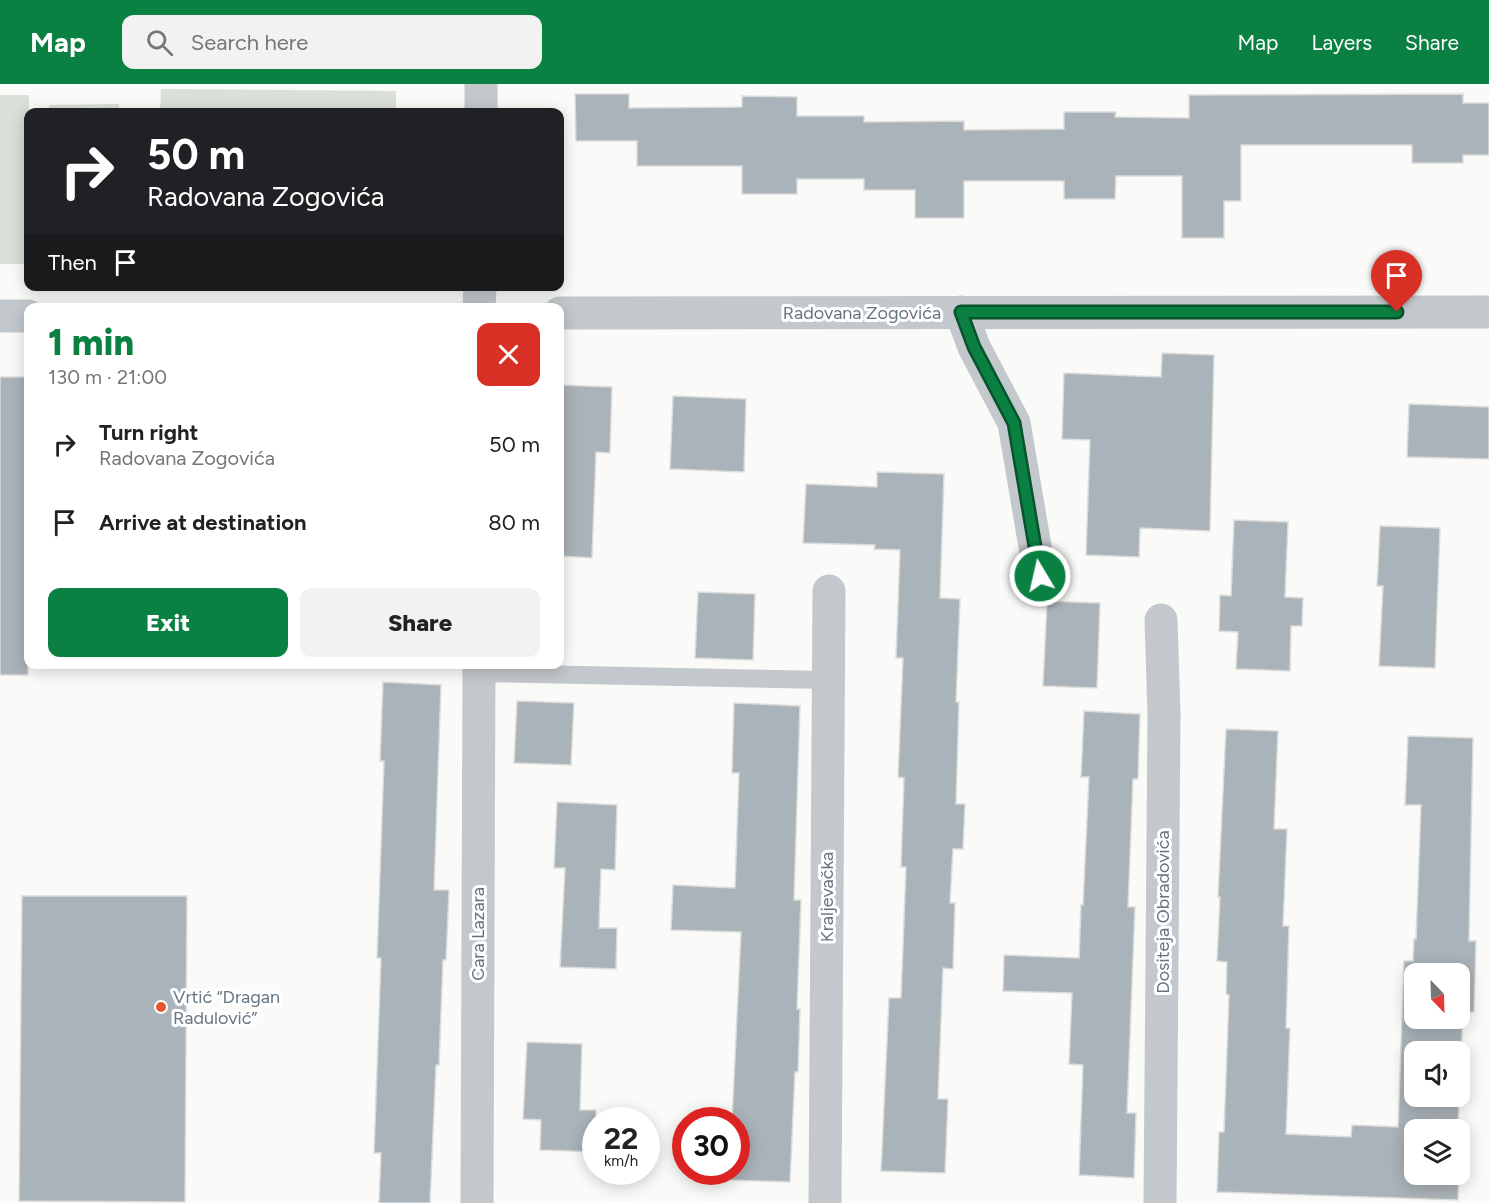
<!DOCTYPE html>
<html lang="en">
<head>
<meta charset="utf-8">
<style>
  body { margin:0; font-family:Figtree,sans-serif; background:#f2f2f2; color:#222; height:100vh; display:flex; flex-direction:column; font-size:22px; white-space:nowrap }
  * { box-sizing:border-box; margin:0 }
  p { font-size:20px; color:#767676 }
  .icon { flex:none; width:33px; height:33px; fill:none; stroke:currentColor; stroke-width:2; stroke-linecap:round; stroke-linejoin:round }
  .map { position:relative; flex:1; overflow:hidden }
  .panel { position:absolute; left:24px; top:219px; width:540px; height:366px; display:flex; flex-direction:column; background:#fff; border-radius:12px; box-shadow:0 3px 15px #0003 }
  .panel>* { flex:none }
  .guide { position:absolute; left:24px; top:24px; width:540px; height:183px; border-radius:12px; box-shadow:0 3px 15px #0003; background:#202124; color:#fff; overflow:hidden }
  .needle { width:39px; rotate:157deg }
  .buttons { position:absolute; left:1404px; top:879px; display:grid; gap:12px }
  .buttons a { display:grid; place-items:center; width:66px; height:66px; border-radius:12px; background:#fff; box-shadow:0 3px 15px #0003; font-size:30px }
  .speed { position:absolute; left:582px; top:1023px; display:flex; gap:12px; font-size:30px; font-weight:700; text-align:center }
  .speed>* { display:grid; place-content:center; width:78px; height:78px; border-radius:50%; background:#fff; box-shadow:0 3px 15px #0003; line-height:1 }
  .speed small { font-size:15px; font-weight:400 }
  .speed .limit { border:9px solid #d22; background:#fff; color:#111 }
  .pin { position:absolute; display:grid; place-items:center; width:51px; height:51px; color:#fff; margin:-62px -26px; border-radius:50% 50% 50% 0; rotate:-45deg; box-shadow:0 0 6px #0007 }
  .pin .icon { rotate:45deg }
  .me { position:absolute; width:66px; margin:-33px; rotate:351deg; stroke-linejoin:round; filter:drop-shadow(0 0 4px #0008) }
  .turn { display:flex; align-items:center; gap:21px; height:126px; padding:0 24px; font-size:27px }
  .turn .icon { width:78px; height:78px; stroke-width:2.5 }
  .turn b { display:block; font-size:42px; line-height:51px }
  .then { display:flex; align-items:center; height:57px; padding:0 24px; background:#0003; gap:12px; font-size:22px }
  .round { display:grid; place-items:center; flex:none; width:63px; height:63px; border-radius:12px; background:#f2f2f2 }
  .summary { display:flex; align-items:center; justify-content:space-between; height:102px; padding:0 24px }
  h1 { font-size:36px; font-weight:800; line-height:45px; color:#0b8043 }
  .button { display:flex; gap:12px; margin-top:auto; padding:12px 24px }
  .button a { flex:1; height:69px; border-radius:12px; background:#0b8043; color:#fff; font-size:24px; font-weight:800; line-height:69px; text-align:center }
  .button a+a { background:#f2f2f2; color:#222 }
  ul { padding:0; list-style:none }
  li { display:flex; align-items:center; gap:18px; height:78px; padding:0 24px }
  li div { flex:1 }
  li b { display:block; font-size:22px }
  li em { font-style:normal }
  header { display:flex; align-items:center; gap:36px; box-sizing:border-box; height:84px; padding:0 30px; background:#0b8043; color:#fff }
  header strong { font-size:28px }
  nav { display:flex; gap:33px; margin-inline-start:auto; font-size:21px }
  .search { width:420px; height:54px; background:#f2f2f2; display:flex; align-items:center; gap:15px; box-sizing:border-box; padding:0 21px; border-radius:12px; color:#767676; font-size:22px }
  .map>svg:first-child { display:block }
  .green { fill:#dadfd7 }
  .building { fill:#aab3b9; stroke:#dcdcda; stroke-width:1.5; fill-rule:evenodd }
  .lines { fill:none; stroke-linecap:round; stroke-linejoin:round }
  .service { stroke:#c3c8cc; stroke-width:18 }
  .minor { stroke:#c3c8cc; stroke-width:33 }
  .route-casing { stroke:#07532c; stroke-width:15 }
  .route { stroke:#0b8043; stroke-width:10 }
  .poi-dot { fill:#e4572e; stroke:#fff; stroke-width:2 }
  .labels { text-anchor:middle; stroke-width:6; stroke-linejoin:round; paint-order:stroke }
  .street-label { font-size:18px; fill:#657683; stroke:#fff }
  .poi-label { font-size:18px; fill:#657683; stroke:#fff; text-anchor:start }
</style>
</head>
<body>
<header>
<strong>Map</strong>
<div class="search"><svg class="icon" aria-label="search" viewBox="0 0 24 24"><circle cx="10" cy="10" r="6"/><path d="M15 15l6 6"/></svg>Search here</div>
<nav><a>Map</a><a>Layers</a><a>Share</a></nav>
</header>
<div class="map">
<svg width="1489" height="1119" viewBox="0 0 1489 1119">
  <rect width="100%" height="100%" fill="#fafaf8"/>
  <g class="green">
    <path d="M 161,5 L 396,7 L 396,28 L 160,28 Z"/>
    <path d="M 0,11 L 29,11 L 28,180 L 0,180 Z"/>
    <path d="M 119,20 L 119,28 L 49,28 L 49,21 Z"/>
  </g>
  <g class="building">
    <path d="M 575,10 L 629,10 L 629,24 L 742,23 L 742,12 L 797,13 L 797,32 L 864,32 L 864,38 L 964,37 L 964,46 L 1064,45 L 1064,28 L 1116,28 L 1115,33 L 1189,34 L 1189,11 L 1463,10 L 1463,19 L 1489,19 L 1489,71 L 1463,71 L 1463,79 L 1412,79 L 1412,61 L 1241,61 L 1241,117 L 1224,117 L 1224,154 L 1182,154 L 1182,92 L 1116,92 L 1115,115 L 1064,115 L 1064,97 L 964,97 L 964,134 L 915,134 L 915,106 L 864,106 L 864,95 L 797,95 L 797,110 L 742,110 L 742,82 L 637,82 L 637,57 L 576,57 Z"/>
    <path d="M 1162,269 L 1214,271 L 1210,447 L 1140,444 L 1139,473 L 1086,471 L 1090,356 L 1062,355 L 1064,289 L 1161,293 Z"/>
    <rect x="0" y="293" width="28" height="298"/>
    <path d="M 560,301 L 612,303 L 610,369 L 596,368 L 592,474 L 560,472 Z"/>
    <path d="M 673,312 L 746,315 L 744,388 L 670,385 Z"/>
    <path d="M 1409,320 L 1489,323 L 1489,375 L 1407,373 Z"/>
    <path d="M 877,388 L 944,390 L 940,514 L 960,515 L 956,618 L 959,618 L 956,720 L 965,720 L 963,765 L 953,765 L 950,819 L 955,819 L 953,885 L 943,884 L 938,1015 L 948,1015 L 945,1089 L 881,1087 L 889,914 L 901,914 L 906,783 L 901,783 L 904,694 L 898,693 L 903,574 L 896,574 L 900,466 L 874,465 L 875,461 L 803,459 L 806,400 L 877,403 Z"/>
    <path d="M 1234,436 L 1288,438 L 1285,513 L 1303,514 L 1302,542 L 1291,542 L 1290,587 L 1236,585 L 1238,548 L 1219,547 L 1220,511 L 1231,512 Z"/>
    <path d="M 1380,442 L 1440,444 L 1435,584 L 1379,582 L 1383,502 L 1377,502 Z"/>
    <path d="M 698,508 L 755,510 L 753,576 L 695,574 Z"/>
    <path d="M 1047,517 L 1100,519 L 1097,604 L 1043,602 Z"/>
    <path d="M 383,598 L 441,601 L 434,806 L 449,806 L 446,876 L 443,876 L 439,981 L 436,981 L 430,1119 L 379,1119 L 381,1069 L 374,1069 L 381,874 L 377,874 L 384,677 L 380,677 Z"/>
    <path d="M 517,617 L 574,619 L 571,681 L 514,679 Z"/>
    <path d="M 734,619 L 800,622 L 794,816 L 801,816 L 797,925 L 800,925 L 798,988 L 795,988 L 790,1098 L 730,1096 L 730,1088 L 736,1088 L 736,1036 L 732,1036 L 741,848 L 671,846 L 673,801 L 735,804 L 739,689 L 732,689 Z"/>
    <path d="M 1084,627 L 1140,630 L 1138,695 L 1133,695 L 1128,823 L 1135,823 L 1127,1029 L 1136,1029 L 1134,1094 L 1079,1091 L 1083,981 L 1069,980 L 1072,909 L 1003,907 L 1004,871 L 1079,874 L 1081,821 L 1083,821 L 1089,693 L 1081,693 Z"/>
    <path d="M 1226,645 L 1278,647 L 1274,745 L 1287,745 L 1283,842 L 1289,842 L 1286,944 L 1290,944 L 1286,1050 L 1351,1053 L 1352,1041 L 1398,1043 L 1404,877 L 1413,877 L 1414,855 L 1416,855 L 1421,721 L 1405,721 L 1408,652 L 1473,654 L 1469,857 L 1476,857 L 1474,928 L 1463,928 L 1458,1045 L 1461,1045 L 1460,1088 L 1460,1046 L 1414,1046 L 1414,1090 L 1459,1090 L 1458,1116 L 1217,1108 L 1219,1048 L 1224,1048 L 1229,911 L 1226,910 L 1227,878 L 1217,877 L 1220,813 L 1218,813 ZM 1414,890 L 1460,890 L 1460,934 L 1414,934 ZM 1414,968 L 1460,968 L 1460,1012 L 1414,1012 Z"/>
    <path d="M 557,718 L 617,721 L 615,786 L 601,785 L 599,844 L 617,844 L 616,885 L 560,883 L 565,784 L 554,784 Z"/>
    <path d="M 22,812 L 187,812 L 185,1118 L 19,1117 Z"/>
    <path d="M 527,958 L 582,960 L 580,1026 L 596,1026 L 596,1068 L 540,1066 L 541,1036 L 523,1035 Z"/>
  </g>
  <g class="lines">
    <path class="service" d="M 479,589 L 828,596"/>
    <g class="minor">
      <path d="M 481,28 L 481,0"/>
      <path d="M 479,224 L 480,202"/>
      <path d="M 961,228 L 974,263 L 1014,339 L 1040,492"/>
      <path d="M 560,229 L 1489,228"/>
      <path d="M 0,232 L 28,232"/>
      <path d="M 477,1119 L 479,580"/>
      <path d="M 825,1119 L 829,507"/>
      <path d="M 1160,1119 L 1164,630 L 1161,536"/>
    </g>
  </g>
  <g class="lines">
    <defs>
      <path id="route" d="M 1040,492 L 1014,339 L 974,263 L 961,228 L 1397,228"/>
    </defs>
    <use href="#route" class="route-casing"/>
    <use href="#route" class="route"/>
  </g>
  <circle class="poi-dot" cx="161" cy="923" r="6"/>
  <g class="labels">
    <g class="street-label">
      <text x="862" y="235">Radovana Zogovića</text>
      <text transform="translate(827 813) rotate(-90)" y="6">Kraljevačka</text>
      <text transform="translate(1163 828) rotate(-90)" y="6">Dositeja Obradovića</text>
      <text transform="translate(478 850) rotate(-90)" y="6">Cara Lazara</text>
    </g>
    <g class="poi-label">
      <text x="173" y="919">Vrtić “Dragan<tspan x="173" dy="21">Radulović”</tspan></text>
    </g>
  </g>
</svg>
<div class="buttons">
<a><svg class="needle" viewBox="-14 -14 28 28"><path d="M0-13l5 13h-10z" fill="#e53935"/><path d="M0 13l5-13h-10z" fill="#767676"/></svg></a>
<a><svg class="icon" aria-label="sound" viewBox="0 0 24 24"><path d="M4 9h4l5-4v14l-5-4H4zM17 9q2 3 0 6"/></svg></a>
<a><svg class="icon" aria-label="layers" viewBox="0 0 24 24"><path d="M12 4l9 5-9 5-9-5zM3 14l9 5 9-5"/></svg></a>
</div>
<div class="speed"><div>22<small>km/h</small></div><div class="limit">30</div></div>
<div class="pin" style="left:1397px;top:228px;background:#d93025"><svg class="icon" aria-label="arrive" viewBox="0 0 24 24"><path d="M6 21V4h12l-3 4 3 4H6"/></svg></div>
<svg class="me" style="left:1040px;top:492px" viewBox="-20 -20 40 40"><circle r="17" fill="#0b8043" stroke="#fff" stroke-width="3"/><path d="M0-11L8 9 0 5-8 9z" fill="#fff"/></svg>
<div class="guide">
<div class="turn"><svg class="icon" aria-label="right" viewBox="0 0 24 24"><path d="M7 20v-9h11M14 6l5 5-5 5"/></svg><div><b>50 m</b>Radovana Zogovića</div></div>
<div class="then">Then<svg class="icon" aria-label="arrive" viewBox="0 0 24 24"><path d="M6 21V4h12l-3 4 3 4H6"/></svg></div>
</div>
<section class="panel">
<div class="summary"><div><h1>1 min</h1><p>130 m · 21:00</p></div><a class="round" style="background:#d93025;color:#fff"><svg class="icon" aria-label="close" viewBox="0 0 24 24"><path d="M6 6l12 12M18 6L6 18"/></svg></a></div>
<ul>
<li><svg class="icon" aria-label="right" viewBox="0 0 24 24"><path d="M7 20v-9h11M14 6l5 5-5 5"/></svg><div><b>Turn right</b><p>Radovana Zogovića</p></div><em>50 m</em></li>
<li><svg class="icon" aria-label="arrive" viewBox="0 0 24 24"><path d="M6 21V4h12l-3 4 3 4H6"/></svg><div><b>Arrive at destination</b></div><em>80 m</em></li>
</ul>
<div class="button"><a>Exit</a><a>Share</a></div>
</section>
</div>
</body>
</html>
